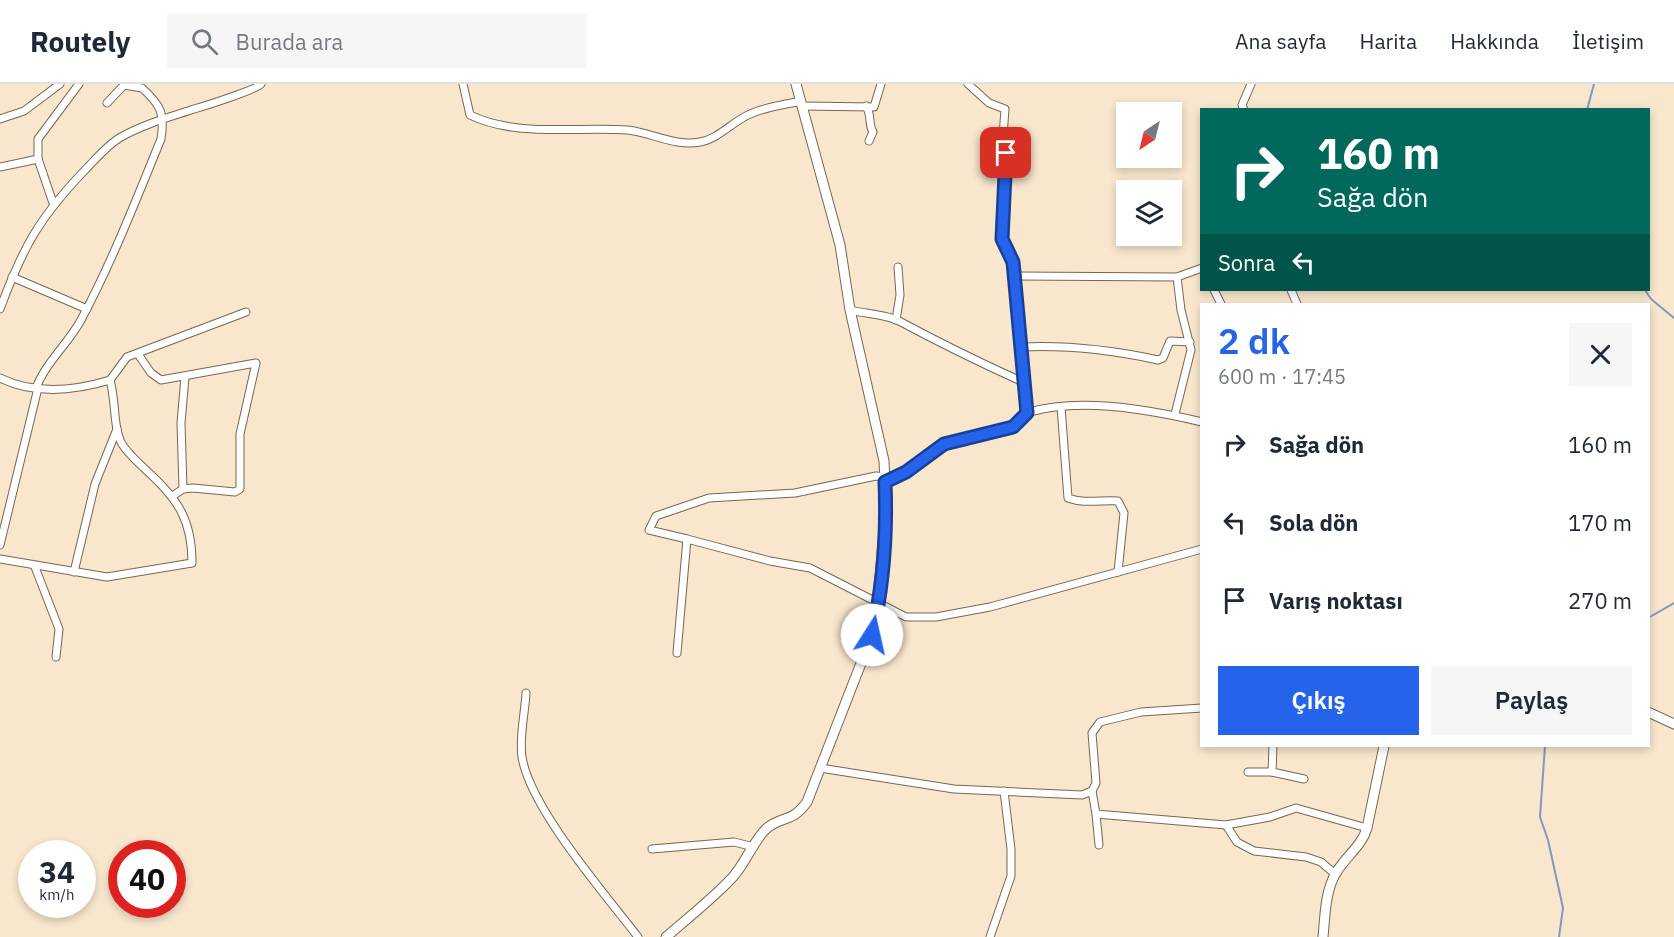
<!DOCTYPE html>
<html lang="tr">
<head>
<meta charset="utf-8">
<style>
  body { margin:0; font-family:"IBM Plex Sans",sans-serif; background:#f6f6f7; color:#1f2937; height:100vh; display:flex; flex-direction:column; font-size:22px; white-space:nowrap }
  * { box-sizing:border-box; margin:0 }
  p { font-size:20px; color:#747a83 }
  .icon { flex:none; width:33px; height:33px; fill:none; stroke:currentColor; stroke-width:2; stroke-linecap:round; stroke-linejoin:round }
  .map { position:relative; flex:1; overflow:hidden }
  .details { position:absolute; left:1200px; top:219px; width:450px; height:444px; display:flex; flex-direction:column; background:#fff; border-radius:0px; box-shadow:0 3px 9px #0003 }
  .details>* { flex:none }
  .top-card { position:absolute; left:1200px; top:24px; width:450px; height:183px; border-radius:0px; box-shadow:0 3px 9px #0003; background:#00695c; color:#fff; overflow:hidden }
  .needle { width:39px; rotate:215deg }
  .fabs { position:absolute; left:1116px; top:18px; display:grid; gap:12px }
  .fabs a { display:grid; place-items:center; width:66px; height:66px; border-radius:0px; background:#fff; box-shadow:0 3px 9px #0003; font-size:30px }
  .speed { position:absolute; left:18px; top:756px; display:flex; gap:12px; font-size:30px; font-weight:700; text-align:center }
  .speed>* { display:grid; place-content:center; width:78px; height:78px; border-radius:50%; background:#fff; box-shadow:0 3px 9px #0003; line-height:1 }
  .speed small { font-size:15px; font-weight:400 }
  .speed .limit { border:9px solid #d22; background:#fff; color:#111 }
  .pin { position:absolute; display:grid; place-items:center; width:51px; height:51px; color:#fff; margin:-26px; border-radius:12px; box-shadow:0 3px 9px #0006 }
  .me { position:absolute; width:66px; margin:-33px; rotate:10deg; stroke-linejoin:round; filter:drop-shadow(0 0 4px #0008) }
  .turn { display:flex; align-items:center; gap:21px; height:126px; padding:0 18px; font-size:27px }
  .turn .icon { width:78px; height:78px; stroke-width:2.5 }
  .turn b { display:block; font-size:42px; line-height:51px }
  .then { display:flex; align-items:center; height:57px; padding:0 18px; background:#0003; gap:12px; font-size:22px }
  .round { display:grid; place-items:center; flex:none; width:63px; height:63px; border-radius:0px; background:#f6f6f7 }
  .head { display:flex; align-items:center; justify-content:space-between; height:102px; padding:0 18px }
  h1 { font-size:36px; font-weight:600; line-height:45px; color:#2563eb }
  .button { display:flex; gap:12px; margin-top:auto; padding:12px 18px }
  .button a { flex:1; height:69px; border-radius:0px; background:#2563eb; color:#fff; font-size:24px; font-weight:600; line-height:69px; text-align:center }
  .button a+a { background:#f6f6f7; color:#1f2937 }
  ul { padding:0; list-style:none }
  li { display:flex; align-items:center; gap:18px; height:78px; padding:0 18px }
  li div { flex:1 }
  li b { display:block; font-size:22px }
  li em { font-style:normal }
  header { display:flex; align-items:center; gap:36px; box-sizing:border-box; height:84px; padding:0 30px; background:#fff; border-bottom:2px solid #e0e1e3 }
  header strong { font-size:28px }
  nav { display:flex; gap:33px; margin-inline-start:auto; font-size:21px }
  .search { width:420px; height:54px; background:#f6f6f7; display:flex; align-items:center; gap:15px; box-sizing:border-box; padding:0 21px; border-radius:0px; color:#747a83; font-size:22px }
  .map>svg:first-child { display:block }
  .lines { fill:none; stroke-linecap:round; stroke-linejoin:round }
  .stream { stroke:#8099c1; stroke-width:2 }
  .street-casing { stroke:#776751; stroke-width:9 }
  .secondary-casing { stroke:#776751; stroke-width:11 }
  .street { stroke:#fff; stroke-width:7 }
  .secondary { stroke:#fff; stroke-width:9 }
  .route-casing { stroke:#184099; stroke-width:15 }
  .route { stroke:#2563eb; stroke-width:10 }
</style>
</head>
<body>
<header>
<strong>Routely</strong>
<div class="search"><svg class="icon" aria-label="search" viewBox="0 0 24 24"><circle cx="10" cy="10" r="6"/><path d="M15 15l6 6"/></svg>Burada ara</div>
<nav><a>Ana sayfa</a><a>Harita</a><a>Hakkında</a><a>İletişim</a></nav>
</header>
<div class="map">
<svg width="1674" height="853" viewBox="0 0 1674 853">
  <rect width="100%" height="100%" fill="#f8e6cd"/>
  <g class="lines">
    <g class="stream">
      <path d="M 1587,26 L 1594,0"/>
      <path d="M 1645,206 L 1651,215 L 1674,234"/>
      <path d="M 1648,534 L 1674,519"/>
      <path d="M 1545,662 L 1540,733 L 1548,756 L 1563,824 L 1559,853"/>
    </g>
    <defs>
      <g id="street">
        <path d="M 463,0 L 470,31 C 518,54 577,42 628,46 C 652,49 677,63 700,58 C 718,55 731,39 748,31 C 764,23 783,21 801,17"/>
        <path d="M 968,0 L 989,19 L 1005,25 L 1003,52 L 1007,94 L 1002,155 L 1013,178 L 1027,329"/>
        <path d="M 802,22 L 874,23 L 881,0"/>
        <path d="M 866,22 C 872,31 868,40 873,48 L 869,57"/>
        <path d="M 1244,26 L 1242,21 L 1251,0"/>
        <path d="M 0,35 L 24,27 L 60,0"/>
        <path d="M 0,83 L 38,75"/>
        <path d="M 53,119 L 38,75 L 38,55 L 79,0"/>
        <path d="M 1015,192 L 1177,193 L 1202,184"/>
        <path d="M 12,193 L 87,225"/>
        <path d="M 1214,206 L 1221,220"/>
        <path d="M 1291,206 L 1297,220"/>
        <path d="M 0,225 C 23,163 39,134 85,86 C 96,75 107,61 121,53 C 144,40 170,33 194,25 C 205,22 258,5 261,0"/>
        <path d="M 850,226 C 865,230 887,230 901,238 C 940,259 981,279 1023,298"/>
        <path d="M 896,236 L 900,211 L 898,183"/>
        <path d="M 1022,263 C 1069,261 1112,266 1158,276 L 1163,274 L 1170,257 L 1190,258"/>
        <path d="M 138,270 L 151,289 L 161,296 L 256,279 L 240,350 L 240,405 L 235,408 L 193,404 L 183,405 L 174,411"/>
        <path d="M 0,294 C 35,311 74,307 110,296 C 116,317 113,344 122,360 C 128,370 139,379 147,387 C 178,415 192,436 192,479 L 107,493 L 0,475"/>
        <path d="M 110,296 L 127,273 L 246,228"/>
        <path d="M 36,304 C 46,278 68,260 81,236 C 112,178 136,116 161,55 C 165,30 161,21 142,4 L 124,1 L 107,19"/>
        <path d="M 1061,323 L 1068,414 C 1084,420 1101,416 1118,417 L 1124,429 L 1118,488"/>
        <path d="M 1175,330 L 1191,266 L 1181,226 L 1177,193"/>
        <path d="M 885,398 C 906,388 922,373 942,361 C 963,349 992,354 1013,343 C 1019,339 1022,330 1030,328 C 1080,313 1152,326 1202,338"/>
        <path d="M 183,405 L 181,339 L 185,293"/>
        <path d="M 687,455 L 649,446 L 656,432 L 709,414 L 795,409 L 876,392 L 885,393"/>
        <path d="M 0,461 L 38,304"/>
        <path d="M 35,483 L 59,545 L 56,573"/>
        <path d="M 74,488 L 95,400 L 117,345"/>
        <path d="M 677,569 L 687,455 L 770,477 L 810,484 L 906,533 L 936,533 L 990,523 L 1202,465"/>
        <path d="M 526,609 C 525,629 519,653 522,673 C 530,724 605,810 638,853"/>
        <path d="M 820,684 L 954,705 L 1082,711 L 1092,707 L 1096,699 L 1092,649 L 1100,638 L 1141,628 L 1202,624"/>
        <path d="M 1248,688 L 1272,688 L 1304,695"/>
        <path d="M 1272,688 L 1273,662"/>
        <path d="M 1092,707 L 1096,730 L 1226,741 L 1270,733 L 1296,724 L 1367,744"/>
        <path d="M 1096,730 L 1099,761"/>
        <path d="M 1226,741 L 1237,758 L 1254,767 L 1306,773 L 1321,778 L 1335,790"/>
        <path d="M 652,765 L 734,758 L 754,763"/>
        <path d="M 990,853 L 1011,792 L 1011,765 L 1004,707"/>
      </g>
      <g id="secondary">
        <path d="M 1648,628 L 1674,640"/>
        <path d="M 666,853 C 688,834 712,815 732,794 C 745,780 754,756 766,745 C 782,731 791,740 807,718 L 872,551 L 877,530 L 886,422 L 884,377 L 850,226 L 840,161 L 796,0"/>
        <path d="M 1323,853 C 1325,833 1325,807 1336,789 C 1345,773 1362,762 1367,744 L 1384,662"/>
      </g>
    </defs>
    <use href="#street" class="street-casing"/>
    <use href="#secondary" class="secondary-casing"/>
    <use href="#street" class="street"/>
    <use href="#secondary" class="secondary"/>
  </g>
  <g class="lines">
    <defs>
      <path id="route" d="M 872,551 C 883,503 887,447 885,398 L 906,388 L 944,360 L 1013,343 L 1027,329 L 1013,178 L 1002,155 L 1006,69"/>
    </defs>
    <use href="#route" class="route-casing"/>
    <use href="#route" class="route"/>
  </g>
</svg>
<div class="fabs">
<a><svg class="needle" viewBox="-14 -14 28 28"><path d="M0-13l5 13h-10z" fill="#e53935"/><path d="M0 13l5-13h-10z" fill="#747a83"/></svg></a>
<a><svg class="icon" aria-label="layers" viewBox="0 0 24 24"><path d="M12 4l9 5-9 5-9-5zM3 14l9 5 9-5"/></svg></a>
</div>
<div class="speed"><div>34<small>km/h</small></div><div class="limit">40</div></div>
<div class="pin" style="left:1006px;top:69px;background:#d93025"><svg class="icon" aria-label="arrive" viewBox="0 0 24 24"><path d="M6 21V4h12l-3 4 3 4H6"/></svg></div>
<svg class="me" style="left:872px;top:551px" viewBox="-20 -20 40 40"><circle r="19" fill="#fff"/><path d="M0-13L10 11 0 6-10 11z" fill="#2563eb"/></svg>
<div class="top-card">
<div class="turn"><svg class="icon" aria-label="right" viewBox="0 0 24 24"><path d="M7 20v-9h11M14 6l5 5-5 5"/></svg><div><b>160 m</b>Sağa dön</div></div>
<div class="then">Sonra<svg class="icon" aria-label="left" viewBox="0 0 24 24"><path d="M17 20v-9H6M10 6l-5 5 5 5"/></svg></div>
</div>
<section class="details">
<div class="head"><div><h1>2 dk</h1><p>600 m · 17:45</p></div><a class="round"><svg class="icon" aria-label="close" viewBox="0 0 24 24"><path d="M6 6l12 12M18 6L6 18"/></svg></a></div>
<ul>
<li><svg class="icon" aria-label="right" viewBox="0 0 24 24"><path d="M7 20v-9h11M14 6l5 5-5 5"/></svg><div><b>Sağa dön</b></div><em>160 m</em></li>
<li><svg class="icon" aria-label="left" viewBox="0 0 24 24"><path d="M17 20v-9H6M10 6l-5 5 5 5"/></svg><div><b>Sola dön</b></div><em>170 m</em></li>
<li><svg class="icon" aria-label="arrive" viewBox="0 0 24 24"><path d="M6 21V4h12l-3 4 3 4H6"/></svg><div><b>Varış noktası</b></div><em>270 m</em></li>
</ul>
<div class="button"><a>Çıkış</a><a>Paylaş</a></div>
</section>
</div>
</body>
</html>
